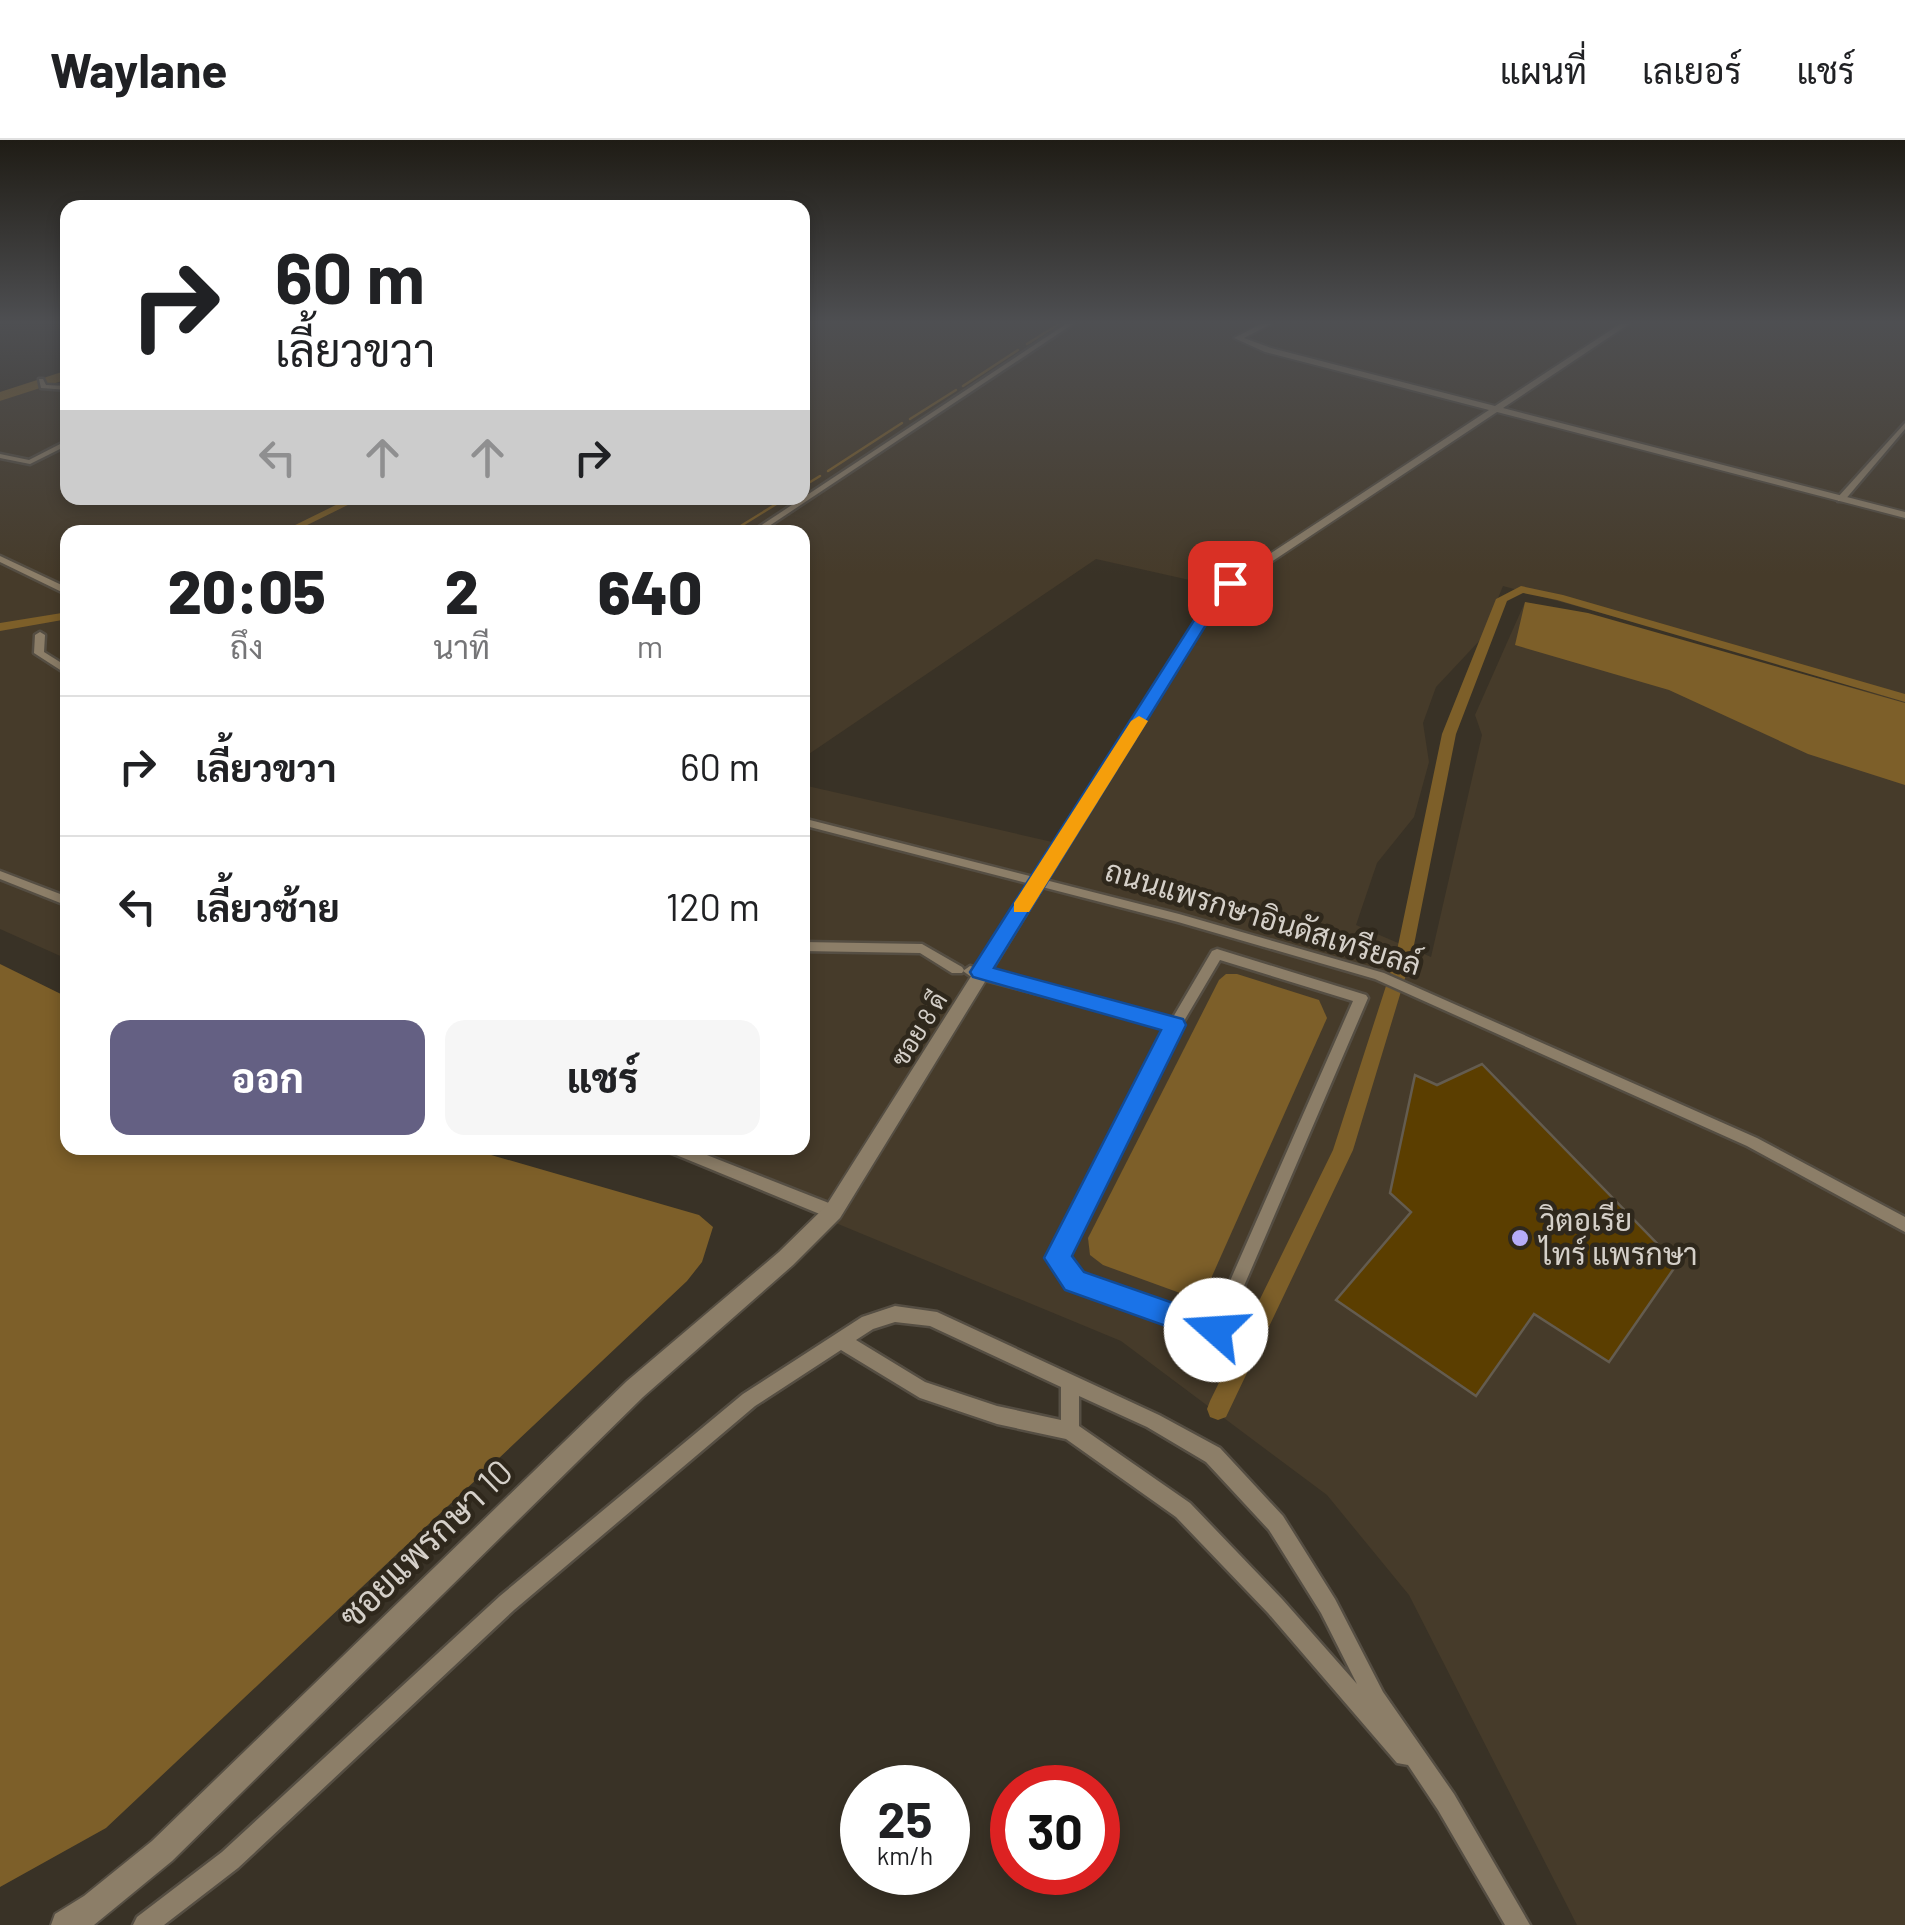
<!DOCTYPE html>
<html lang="th">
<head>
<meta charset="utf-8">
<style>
  body { margin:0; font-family:Barlow,Sarabun,sans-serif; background:#f6f6f6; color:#202124; height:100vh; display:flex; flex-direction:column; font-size:38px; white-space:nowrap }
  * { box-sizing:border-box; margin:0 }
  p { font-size:32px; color:#757577 }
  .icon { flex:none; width:55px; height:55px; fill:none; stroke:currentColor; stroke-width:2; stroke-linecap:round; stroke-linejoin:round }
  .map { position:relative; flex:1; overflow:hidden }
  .side { position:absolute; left:60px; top:385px; width:750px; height:630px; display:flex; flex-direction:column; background:#fff; border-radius:20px; box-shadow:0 5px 15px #0003 }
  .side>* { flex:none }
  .banner { position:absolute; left:60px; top:60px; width:750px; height:305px; border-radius:20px; box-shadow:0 5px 15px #0003; background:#fff; color:#202124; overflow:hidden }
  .speed { position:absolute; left:840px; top:1625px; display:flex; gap:20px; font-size:50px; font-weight:700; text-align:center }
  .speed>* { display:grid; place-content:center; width:130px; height:130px; border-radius:50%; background:#fff; box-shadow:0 5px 15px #0003; line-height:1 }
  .speed small { font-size:25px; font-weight:400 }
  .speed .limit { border:15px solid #d22; background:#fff; color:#111 }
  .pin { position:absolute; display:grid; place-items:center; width:85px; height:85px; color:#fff; margin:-42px; border-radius:20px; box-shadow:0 5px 15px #0006 }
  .me { position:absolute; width:110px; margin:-55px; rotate:289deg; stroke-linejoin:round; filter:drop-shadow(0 0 8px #0008) }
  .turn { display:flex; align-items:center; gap:35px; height:210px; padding:0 50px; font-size:45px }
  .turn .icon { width:130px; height:130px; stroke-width:2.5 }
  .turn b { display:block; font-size:70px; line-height:85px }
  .lanes { display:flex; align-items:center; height:95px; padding:0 50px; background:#0003; justify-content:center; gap:50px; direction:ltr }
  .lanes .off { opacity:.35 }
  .eta { display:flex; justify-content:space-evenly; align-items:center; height:170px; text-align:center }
  .eta b { font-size:60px; font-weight:800; line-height:70px }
  .cta { display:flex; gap:20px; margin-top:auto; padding:20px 50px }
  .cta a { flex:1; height:115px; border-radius:20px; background:#646083; color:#fff; font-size:40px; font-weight:800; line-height:115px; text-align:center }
  .cta a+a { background:#f6f6f6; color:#202124 }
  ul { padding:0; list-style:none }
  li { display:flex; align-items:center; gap:30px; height:140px; padding:0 50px; border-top:2px solid #e0e0e0 }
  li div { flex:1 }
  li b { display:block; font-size:38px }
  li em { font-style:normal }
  header { display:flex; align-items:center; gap:60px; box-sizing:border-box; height:140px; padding:0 50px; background:#fff; border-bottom:2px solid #e0e0e0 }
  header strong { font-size:48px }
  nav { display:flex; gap:55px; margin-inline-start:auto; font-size:35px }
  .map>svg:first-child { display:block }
  .built { fill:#463b2a }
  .forest { fill:#7d5f29 }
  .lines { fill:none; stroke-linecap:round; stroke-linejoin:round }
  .stream { stroke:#7d5f29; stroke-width:2.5 }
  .canal { fill:#7d5f29; fill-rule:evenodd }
  .river { fill:#7d5f29; fill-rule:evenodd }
  .building { fill:#5b3e00; stroke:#645c4f; stroke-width:2.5 }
  .minor-casing { stroke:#554e43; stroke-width:5 }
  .tertiary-casing { stroke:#554e43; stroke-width:4 }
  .minor { fill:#8c7e68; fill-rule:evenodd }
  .tertiary { fill:#8c7e68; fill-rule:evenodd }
  .route { fill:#1a73e8; stroke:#114b97; stroke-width:2.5 }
  .slow { fill:#f59e0b }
  .poi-dot { fill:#b6acf8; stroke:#2f281c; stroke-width:4 }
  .labels { text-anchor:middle; stroke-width:9; stroke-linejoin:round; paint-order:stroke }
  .far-street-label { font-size:25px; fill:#d5d0c9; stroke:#2f281c }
  .street-label { font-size:30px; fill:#d5d0c9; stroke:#2f281c }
  .poi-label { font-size:30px; fill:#d5d0c9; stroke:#2f281c; text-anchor:start }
  .near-street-label { font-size:35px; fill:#d5d0c9; stroke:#2f281c }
</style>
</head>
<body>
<header>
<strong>Waylane</strong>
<nav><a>แผนที่</a><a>เลเยอร์</a><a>แชร์</a></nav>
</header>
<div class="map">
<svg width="1905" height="1785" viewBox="0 0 1905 1785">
  <rect width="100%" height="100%" fill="#393226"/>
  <path class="built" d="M 803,184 L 1905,184 L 1905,557 L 1503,446 L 1481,499 L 1436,547 L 1423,583 L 1429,622 L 1414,677 L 1377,723 L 1356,785 L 1431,817 L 1482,595 L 1475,575 L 1525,462 L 1905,561 L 1905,1785 L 1577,1785 L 1409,1455 L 1327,1355 L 1121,1201 L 676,1017 L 640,1008 L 802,1008 L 803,645 L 1070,706 L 1225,448 L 1096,419 L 803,618 L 802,392 L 68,392 L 67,819 L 0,789 L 0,261 L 67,238 L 68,358 L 802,358 Z"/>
  <g class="forest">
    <path d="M 1525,462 L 1588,473 L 1905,563 L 1905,645 L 1808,614 L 1669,550 L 1515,505 Z"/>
    <path d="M 0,824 L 67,857 L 68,1008 L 467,1008 L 699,1075 L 713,1087 L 702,1122 L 687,1141 L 106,1688 L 0,1747 Z"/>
    <path d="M 1226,834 L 1237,834 L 1319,860 L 1327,878 L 1205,1152 L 1191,1157 L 1103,1125 L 1090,1115 L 1088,1098 L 1219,840 Z"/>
  </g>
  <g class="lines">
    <g class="stream">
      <path d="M 1027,204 L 1059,184"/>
      <path d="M 963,246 L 1018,210"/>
      <path d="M 910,279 L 956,250"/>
      <path d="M 828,331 L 902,283"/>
      <path d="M 802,347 L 820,336"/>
      <path d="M 731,392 L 786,358"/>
    </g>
    <g class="canal">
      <path d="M 350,358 L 362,358 L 293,392 L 281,392 Z"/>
      <path d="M 1521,446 L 1563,455 L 1905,554 L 1905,562 L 1557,460 L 1523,453 L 1507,461 L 1456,594 L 1412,815 L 1353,1010 L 1226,1277 L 1218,1280 L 1210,1277 L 1207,1269 L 1210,1261 L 1333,1010 L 1396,815 L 1442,594 L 1496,459 Z"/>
      <path d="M 68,472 L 68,479 L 0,491 L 0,483 Z"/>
    </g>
    <path class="river" d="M 68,230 L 68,239 L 0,261 L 0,252 Z"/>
  </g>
  <path class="building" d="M 1482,924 L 1677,1124 L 1609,1222 L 1534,1174 L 1476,1256 L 1336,1160 L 1411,1072 L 1390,1053 L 1415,935 L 1437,945 Z"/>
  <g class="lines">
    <defs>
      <g id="minor">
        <path d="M 1066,184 L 1073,184 L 760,392 L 751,392 Z"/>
        <path d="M 39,239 L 43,239 L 46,245 L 68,246 L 68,250 L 41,248 Z"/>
        <path d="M 1905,283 L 1905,289 L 1844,361 L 1838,361 L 1838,357 Z"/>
        <path d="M 68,300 L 68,305 L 30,324 L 0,318 L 0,314 L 29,320 Z"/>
        <path d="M 0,416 L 68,448 L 68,455 L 0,422 Z"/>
        <path d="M 40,492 L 45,495 L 44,512 L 68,527 L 68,535 L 34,513 L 35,495 Z"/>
        <path d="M 802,678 L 1179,774 L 1384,833 L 1757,998 L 1905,1077 L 1905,1092 L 1747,1006 L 1375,839 L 1178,782 L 802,685 Z"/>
        <path d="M 0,731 L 68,757 L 68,766 L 0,739 Z"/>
        <path d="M 802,802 L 922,804 L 962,827 L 964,830 L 962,833 L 952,833 L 920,813 L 802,811 Z"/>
        <path d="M 1217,809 L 1366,855 L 1368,858 L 1222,1197 L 1216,1199 L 1069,1146 L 1050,1117 L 1167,888 L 970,836 L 963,831 L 970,826 L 1172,879 L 1212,811 ZM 1220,820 L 1353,861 L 1212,1182 L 1081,1136 L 1067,1116 L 1181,886 Z"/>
        <path d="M 666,1008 L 689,1008 L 839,1067 L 841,1072 L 839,1077 L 833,1079 L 827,1077 L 669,1012 Z"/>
        <path d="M 895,1166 L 937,1172 L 1159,1275 L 1220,1308 L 1283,1376 L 1335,1459 L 1383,1552 L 1454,1654 L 1530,1785 L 1505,1785 L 1438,1670 L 1408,1625 L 1397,1623 L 1268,1473 L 1176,1377 L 1066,1299 L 997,1284 L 920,1258 L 841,1210 L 755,1266 L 514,1470 L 238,1728 L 164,1785 L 133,1785 L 137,1777 L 222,1712 L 500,1456 L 743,1254 L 862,1177 ZM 895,1182 L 930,1186 L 1061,1247 L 1061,1280 L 997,1266 L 925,1242 L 856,1200 L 873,1189 ZM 1079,1256 L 1147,1287 L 1206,1322 L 1269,1390 L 1321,1473 L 1357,1544 L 1282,1459 L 1190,1363 L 1079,1286 Z"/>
      </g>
      <path id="tertiary" d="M 1261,184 L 1271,184 L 1244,198 L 1271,208 L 1495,266 L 1620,184 L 1629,184 L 1503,268 L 1905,372 L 1905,378 L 1497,272 L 1223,454 L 840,1078 L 793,1125 L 643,1257 L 172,1721 L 94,1785 L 51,1785 L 55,1774 L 84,1756 L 152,1701 L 627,1241 L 779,1112 L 826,1066 L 1215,450 L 1489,270 L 1265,212 L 1234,198 Z"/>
    </defs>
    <use href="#minor" class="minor-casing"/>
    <use href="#tertiary" class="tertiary-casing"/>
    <use href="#minor" class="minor"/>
    <use href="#tertiary" class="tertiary"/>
  </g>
  <linearGradient id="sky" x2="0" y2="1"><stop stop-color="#1f1c15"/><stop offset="0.42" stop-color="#4e4f52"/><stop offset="1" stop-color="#4e4f52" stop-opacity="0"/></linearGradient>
  <rect width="1905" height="434" fill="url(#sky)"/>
  <path class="route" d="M 1225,440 L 1237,443 L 1225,454 L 994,828 L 1183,879 L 1186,885 L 1072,1116 L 1084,1132 L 1225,1181 L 1230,1190 L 1225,1200 L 1216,1204 L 1065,1150 L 1044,1118 L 1161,890 L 973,837 L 970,832 L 1212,452 Z"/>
  <path class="slow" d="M 1139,576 L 1148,581 L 1029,772 L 1014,772 L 1014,763 L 1131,581 Z"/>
  <circle class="poi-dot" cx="1520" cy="1098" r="10"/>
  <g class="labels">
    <g class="far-street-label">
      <text transform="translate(919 889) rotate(-58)" y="9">ซอย 8 ดี</text>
    </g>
    <g class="street-label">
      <text transform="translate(1263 778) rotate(17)" y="10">ถนนแพรกษาอินดัสเทรียลล์</text>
    </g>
    <g class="poi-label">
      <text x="1540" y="1091">วิตอเรีย<tspan x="1540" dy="34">ไทร์ แพรกษา</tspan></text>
    </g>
    <g class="near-street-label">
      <text transform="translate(426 1404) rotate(-44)" y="12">ซอยแพรกษา 10</text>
    </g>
  </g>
</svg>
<div class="speed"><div>25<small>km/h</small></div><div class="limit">30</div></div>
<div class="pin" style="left:1230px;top:443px;background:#d93025"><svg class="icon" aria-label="arrive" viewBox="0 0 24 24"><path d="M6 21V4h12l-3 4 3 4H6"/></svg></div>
<svg class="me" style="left:1216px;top:1190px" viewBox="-20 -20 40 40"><circle r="19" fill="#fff"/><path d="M0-13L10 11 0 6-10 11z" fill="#1a73e8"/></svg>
<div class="banner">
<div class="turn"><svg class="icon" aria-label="right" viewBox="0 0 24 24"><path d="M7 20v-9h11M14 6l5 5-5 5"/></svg><div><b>60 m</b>เลี้ยวขวา</div></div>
<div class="lanes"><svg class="icon off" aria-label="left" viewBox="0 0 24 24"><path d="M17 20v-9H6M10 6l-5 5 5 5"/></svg><svg class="icon off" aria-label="ahead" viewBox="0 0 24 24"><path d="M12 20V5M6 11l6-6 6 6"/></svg><svg class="icon off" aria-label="ahead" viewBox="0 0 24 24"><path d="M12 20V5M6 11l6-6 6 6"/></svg><svg class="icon" aria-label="right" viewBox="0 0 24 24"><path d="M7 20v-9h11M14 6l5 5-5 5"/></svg></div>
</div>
<section class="side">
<div class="eta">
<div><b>20:05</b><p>ถึง</p></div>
<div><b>2</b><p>นาที</p></div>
<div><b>640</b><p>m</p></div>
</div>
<ul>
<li><svg class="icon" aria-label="right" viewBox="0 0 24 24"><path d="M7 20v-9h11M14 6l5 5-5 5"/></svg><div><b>เลี้ยวขวา</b></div><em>60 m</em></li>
<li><svg class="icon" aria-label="left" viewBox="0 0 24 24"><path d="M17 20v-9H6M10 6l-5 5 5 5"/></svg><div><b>เลี้ยวซ้าย</b></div><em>120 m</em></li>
</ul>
<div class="cta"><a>ออก</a><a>แชร์</a></div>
</section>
</div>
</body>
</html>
